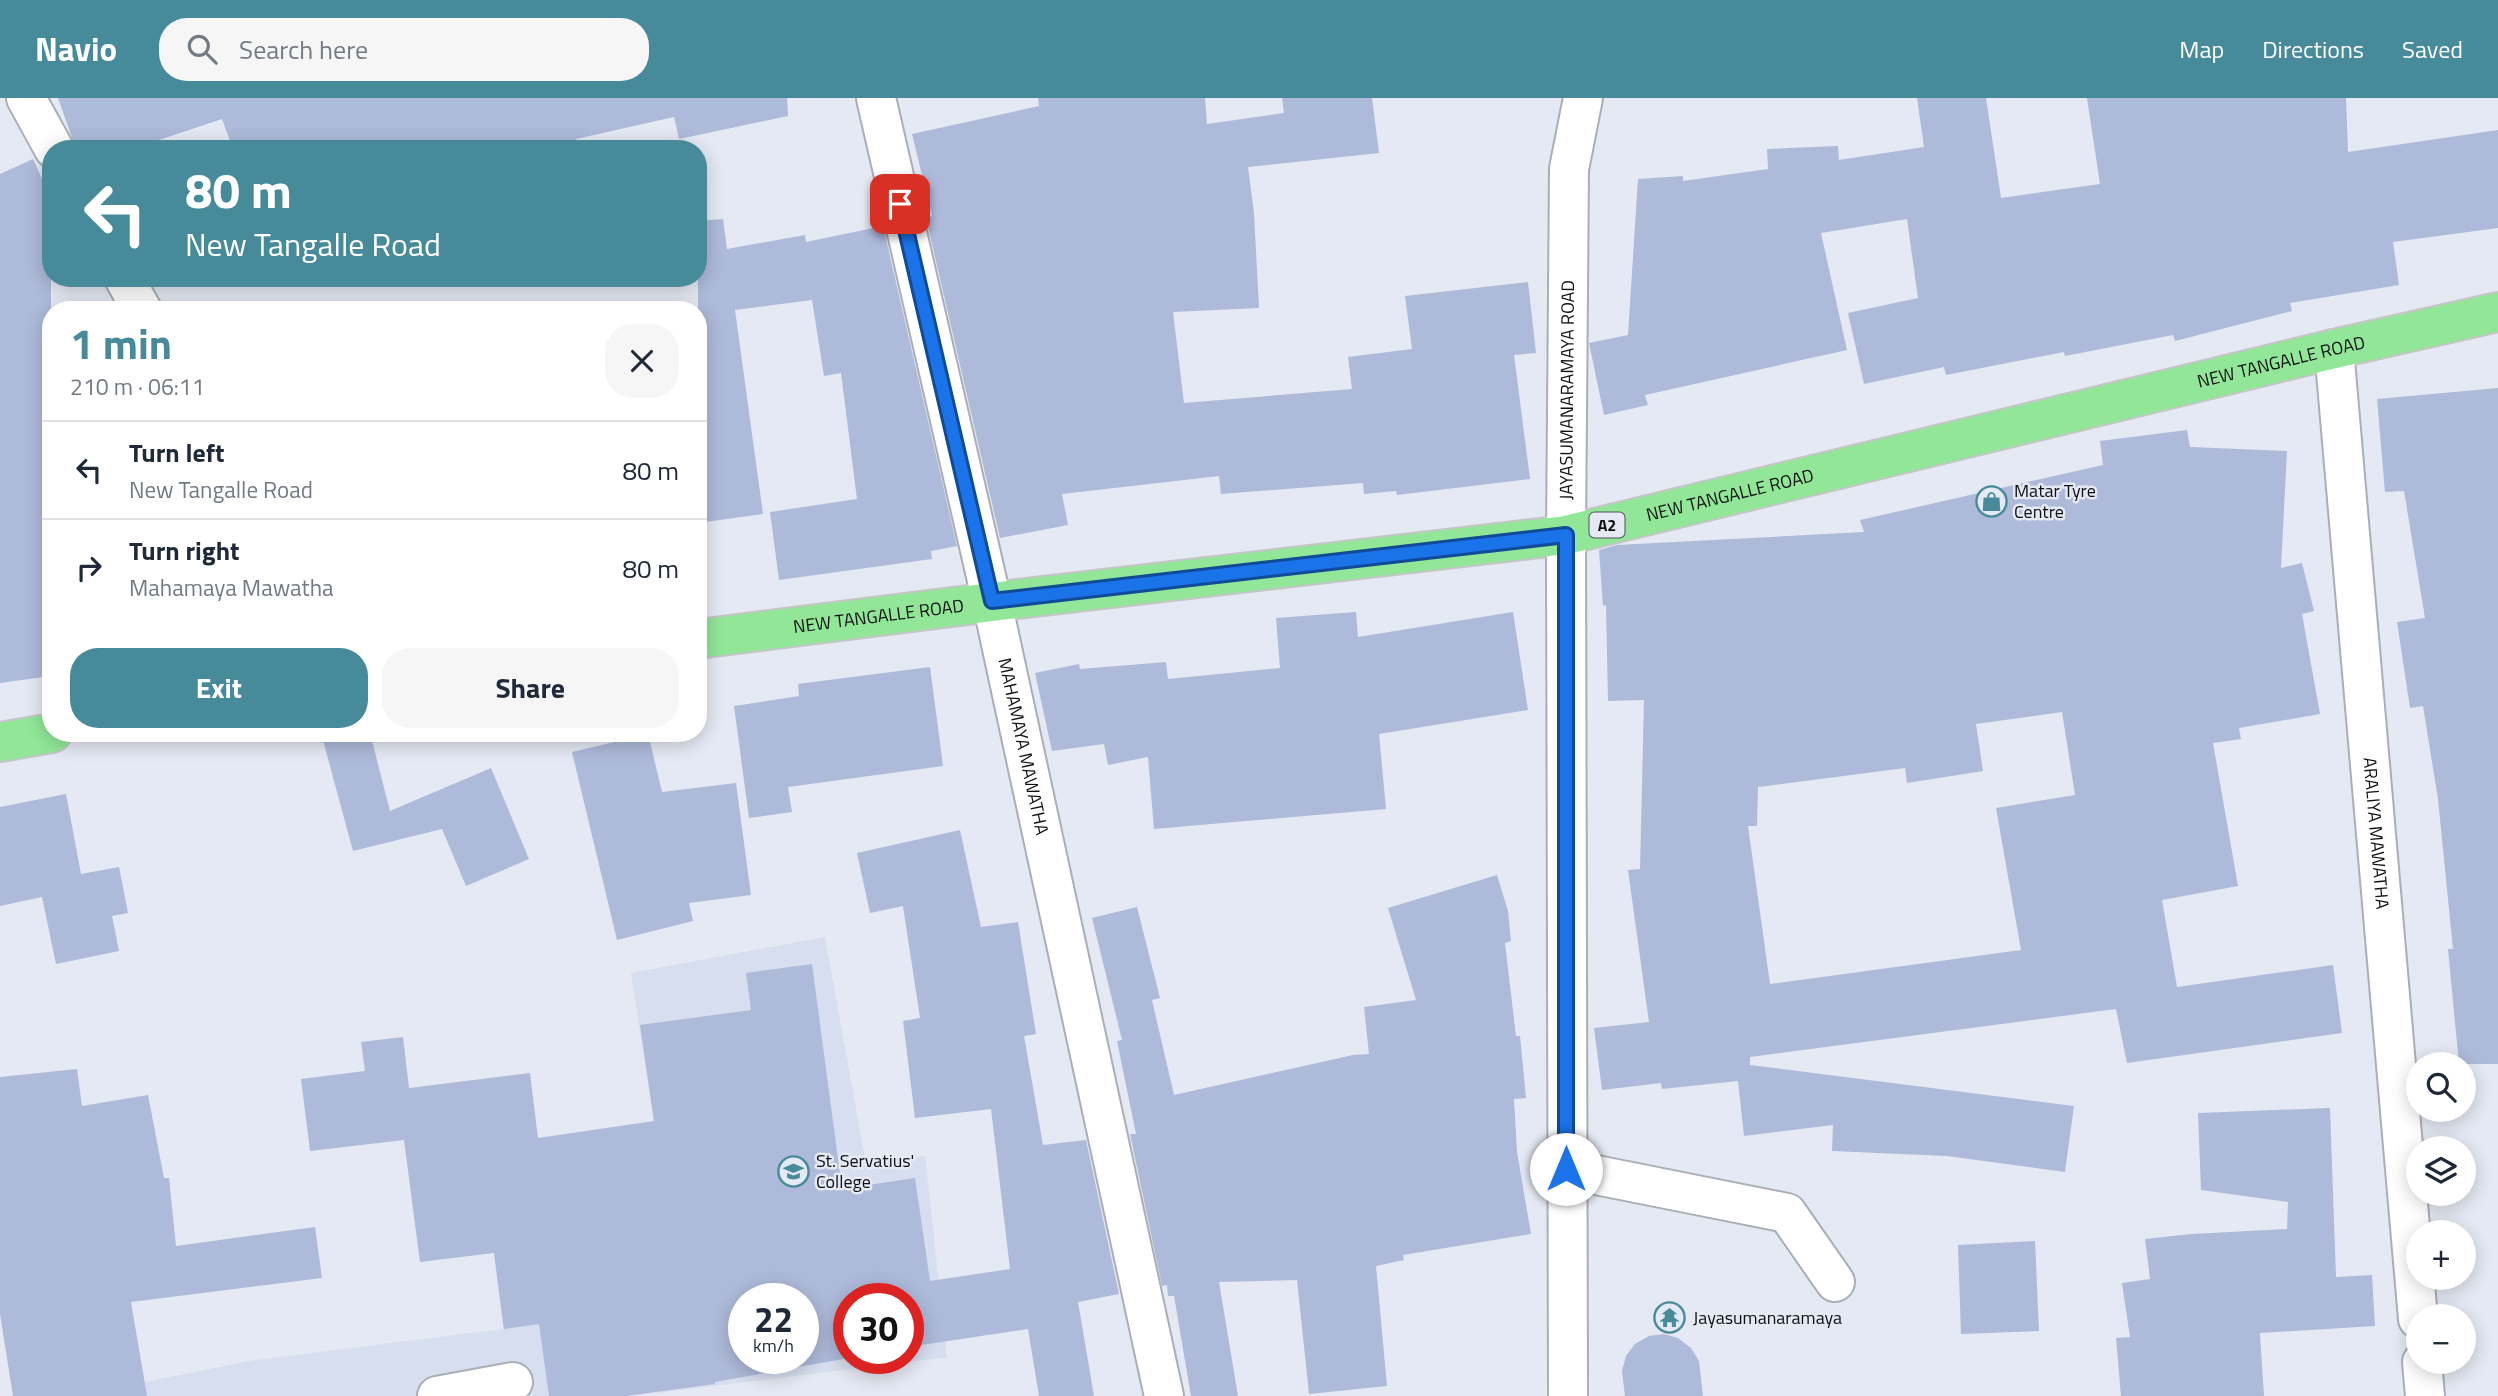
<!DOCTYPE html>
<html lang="en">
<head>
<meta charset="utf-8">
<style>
  body { margin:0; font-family:"Titillium Web",sans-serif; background:#f6f6f7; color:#1f2937; height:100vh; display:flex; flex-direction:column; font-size:26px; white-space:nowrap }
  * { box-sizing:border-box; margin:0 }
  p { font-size:23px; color:#747a83 }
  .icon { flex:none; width:38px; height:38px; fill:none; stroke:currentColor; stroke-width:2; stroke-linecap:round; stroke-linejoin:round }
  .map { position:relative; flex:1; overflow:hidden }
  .sheet { position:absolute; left:42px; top:203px; width:665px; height:441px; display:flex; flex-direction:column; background:#fff; border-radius:28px; box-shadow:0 4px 18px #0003 }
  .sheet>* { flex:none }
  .hud { position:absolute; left:42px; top:42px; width:665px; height:147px; border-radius:28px; box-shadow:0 4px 18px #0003; background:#478b9a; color:#fff; overflow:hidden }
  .controls { position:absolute; left:2406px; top:954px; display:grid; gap:14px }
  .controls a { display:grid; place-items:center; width:70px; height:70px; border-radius:50%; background:#fff; box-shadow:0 4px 18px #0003; font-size:35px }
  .speed { position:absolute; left:728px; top:1185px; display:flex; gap:14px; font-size:35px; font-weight:700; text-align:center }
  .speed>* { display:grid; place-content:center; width:91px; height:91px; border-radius:50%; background:#fff; box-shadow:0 4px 18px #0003; line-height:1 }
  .speed small { font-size:18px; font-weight:400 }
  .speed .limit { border:10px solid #d22; background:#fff; color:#111 }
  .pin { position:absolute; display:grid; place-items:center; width:60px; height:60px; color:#fff; margin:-30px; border-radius:14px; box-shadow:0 4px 10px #0006 }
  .me { position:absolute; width:77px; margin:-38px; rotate:0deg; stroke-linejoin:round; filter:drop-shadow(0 0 5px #0008) }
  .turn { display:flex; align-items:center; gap:24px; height:147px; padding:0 28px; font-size:32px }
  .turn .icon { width:91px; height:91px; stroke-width:2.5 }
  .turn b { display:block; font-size:49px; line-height:60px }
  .round { display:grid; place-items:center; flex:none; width:74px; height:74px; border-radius:28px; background:#f6f6f7 }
  .overview { display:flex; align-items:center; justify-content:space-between; height:119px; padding:0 28px }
  h1 { font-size:42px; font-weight:700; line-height:52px; color:#478b9a }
  .button { display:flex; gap:14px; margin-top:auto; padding:14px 28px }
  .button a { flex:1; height:80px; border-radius:28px; background:#478b9a; color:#fff; font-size:28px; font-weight:700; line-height:80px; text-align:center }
  .button a+a { background:#f6f6f7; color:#1f2937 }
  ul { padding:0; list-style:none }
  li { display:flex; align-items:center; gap:21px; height:98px; padding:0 28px; border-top:2px solid #e0e1e3 }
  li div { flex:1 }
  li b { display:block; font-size:26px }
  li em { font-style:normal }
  header { display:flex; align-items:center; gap:42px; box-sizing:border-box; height:98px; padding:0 35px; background:#478b9a; color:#fff }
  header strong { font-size:33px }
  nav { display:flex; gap:38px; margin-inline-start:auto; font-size:24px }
  .search { width:490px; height:63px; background:#f6f6f7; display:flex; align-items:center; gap:18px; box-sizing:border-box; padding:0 24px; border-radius:28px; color:#747a83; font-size:26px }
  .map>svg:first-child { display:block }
  .built { fill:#d7deef; fill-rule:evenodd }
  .building { fill:#adbad9; fill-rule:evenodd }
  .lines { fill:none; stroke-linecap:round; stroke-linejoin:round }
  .street-casing { stroke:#a9aeb7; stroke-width:42 }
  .highway-casing { stroke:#c5c6c6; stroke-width:42 }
  .street { stroke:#fff; stroke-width:38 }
  .highway { stroke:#91e797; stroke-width:38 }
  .route-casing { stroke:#114b97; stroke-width:18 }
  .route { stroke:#1a73e8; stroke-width:12 }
  .labels { text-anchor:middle; stroke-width:5; stroke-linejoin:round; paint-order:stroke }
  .shield { fill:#e5e9f3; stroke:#4f5156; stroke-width:2 }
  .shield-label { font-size:16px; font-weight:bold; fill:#0f1013 }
  .street-label { font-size:18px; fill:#0f1013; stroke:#e5e9f3 }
  .poi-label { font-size:18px; fill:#0f1013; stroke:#e5e9f3; text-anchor:start }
</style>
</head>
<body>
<header>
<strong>Navio</strong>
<div class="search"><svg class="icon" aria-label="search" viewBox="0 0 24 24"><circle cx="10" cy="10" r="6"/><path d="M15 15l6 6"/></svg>Search here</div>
<nav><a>Map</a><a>Directions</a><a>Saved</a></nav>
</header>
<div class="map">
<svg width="2498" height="1298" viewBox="0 0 2498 1298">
  <rect width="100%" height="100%" fill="#e5e9f3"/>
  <path class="built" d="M 825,839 L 866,1066 L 925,1058 L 947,1259 L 632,1298 L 76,1298 L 249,1263 L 503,1231 L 494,1156 L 665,1133 L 662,1079 L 631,875 ZM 744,1200 L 803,1200 L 803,1260 L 744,1260 ZM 849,1200 L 908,1200 L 908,1260 L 849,1260 Z"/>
  <g class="building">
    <path d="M 58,0 L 787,0 L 788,18 L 679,41 L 674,19 L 576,41 L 578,51 L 233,51 L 222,21 L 132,51 L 76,51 Z"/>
    <path d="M 1038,0 L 1205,0 L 1207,26 L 1284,15 L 1282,0 L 1372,0 L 1379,55 L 1248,69 L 1254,115 L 1259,210 L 1173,214 L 1184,305 L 1352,291 L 1348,259 L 1412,251 L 1405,198 L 1528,184 L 1536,255 L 1514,257 L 1530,381 L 1397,397 L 1396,393 L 1364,396 L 1363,385 L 1221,396 L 1219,378 L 1062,396 L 1068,427 L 1000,440 L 926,120 L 932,118 L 912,36 L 1039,8 Z"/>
    <path d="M 1917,0 L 1986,0 L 2001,100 L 2100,86 L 2087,0 L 2346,0 L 2348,54 L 2498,32 L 2498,130 L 2393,144 L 2399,187 L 2290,205 L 2292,213 L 2175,243 L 2173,237 L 2065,258 L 2064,254 L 1946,277 L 1944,269 L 1864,286 L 1848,215 L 1918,200 L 1907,121 L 1821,135 L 1847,252 L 1645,297 L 1648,307 L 1604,317 L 1589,245 L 1628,237 L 1638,81 L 1683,78 L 1683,83 L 1768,71 L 1767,51 L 1838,48 L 1839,62 L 1924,49 Z"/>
    <path d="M 33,61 L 51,101 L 51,578 L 0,585 L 0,76 Z"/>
    <path d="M 723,121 L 727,151 L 805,137 L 806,144 L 883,128 L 957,448 L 931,453 L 932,461 L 779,482 L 770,414 L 857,401 L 841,275 L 824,278 L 812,202 L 735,212 L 763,416 L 698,425 L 698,123 Z"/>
    <path d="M 2498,290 L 2498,966 L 2459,966 L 2448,851 L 2453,851 L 2438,701 L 2423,608 L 2410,610 L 2397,524 L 2425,520 L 2404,393 L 2385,394 L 2377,301 Z"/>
    <path d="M 2187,332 L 2190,349 L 2287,353 L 2281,470 L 2302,465 L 2314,513 L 2302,516 L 2320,616 L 2239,630 L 2241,641 L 2213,645 L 2238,788 L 2162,802 L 2177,889 L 2333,867 L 2342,935 L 2127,965 L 2116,911 L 1750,959 L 1750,967 L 2074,1008 L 2065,1074 L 1947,1058 L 1832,1053 L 1833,1027 L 1744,1038 L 1738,983 L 1662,991 L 1661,985 L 1602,992 L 1594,930 L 1649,924 L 1628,772 L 1640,771 L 1644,602 L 1608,603 L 1606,507 L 1603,508 L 1599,452 L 1617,447 L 1864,434 L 1860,422 L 2103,367 L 2100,343 ZM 2062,614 L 2075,697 L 1996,710 L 2021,852 L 1770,886 L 1748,728 L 1757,728 L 1758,689 L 1905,670 L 1907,685 L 1983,673 L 1976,626 Z"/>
    <path d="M 1356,514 L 1358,539 L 1513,514 L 1528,612 L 1379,636 L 1386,711 L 1154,731 L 1148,659 L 1108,667 L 1104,646 L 1052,653 L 1035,575 L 1079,566 L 1080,571 L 1166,564 L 1168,581 L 1280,570 L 1276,520 Z"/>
    <path d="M 930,569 L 943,668 L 788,689 L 792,714 L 749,720 L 734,608 L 799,598 L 798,586 Z"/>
    <path d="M 321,635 L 370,635 L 390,713 L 491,670 L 529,761 L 466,788 L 442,731 L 353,753 Z"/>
    <path d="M 648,636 L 662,694 L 736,685 L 751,797 L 689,805 L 693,823 L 617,842 L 572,654 Z"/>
    <path d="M 66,696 L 81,776 L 119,769 L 128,815 L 112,818 L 119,853 L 56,866 L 42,799 L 0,808 L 0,709 Z"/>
    <path d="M 960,732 L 981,829 L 1018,824 L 1036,936 L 1024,938 L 1043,1047 L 1086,1042 L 1119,1196 L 1078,1204 L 1094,1298 L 1039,1298 L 1028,1231 L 908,1249 L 908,1200 L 849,1200 L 849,1260 L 715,1284 L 715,1286 L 626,1298 L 549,1298 L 539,1226 L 504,1231 L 494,1155 L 420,1164 L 404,1042 L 310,1053 L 301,981 L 365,973 L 361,944 L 403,939 L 409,990 L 530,975 L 538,1040 L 654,1023 L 640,927 L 751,912 L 746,875 L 812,866 L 842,1091 L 915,1080 L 930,1183 L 1010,1171 L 991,1011 L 915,1020 L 903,923 L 920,920 L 903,808 L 870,815 L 857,755 ZM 744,1200 L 803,1200 L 803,1260 L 744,1260 Z"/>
    <path d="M 1497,777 L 1508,813 L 1511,843 L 1505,845 L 1516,938 L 1520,938 L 1526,1000 L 1514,1001 L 1517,1054 L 1531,1136 L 1403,1157 L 1404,1162 L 1376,1168 L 1387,1288 L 1309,1296 L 1297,1182 L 1219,1184 L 1238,1298 L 1191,1298 L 1174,1198 L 1168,1198 L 1167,1187 L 1162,1188 L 1130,1036 L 1136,1036 L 1117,943 L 1122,942 L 1092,820 L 1137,809 L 1160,900 L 1152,902 L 1174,997 L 1353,957 L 1369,956 L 1364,909 L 1416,902 L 1388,810 Z"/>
    <path d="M 77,971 L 82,1008 L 148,997 L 164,1080 L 169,1080 L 176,1148 L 315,1129 L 322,1180 L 131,1204 L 147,1298 L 13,1298 L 0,1216 L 0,979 Z"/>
    <path d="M 2330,1010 L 2336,1179 L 2372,1177 L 2375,1228 L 2260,1235 L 2264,1298 L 2121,1298 L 2116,1240 L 2130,1239 L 2122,1185 L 2150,1181 L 2145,1141 L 2191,1136 L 2287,1131 L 2288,1104 L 2201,1092 L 2198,1015 Z"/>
    <path d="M 2035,1143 L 2039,1233 L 1961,1236 L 1958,1147 Z"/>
    <path d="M 1664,1236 L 1678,1240 L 1691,1250 L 1699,1263 L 1703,1298 L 1625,1298 L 1622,1273 L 1626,1258 L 1635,1246 L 1649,1238 Z"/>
  </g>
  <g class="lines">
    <defs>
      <g id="street">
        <path d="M 26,0 L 54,51"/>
        <path id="s1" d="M 876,0 L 992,504 L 1164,1298"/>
        <path d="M 124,180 L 142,212"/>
        <path id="s2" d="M 2334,251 L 2418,1221"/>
        <path d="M 1566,1071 L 1787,1115 L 1835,1184"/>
        <path d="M 2422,1264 L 2425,1298"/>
        <path d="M 437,1298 L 513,1284"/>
        <path id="s3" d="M 1568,1298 L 1566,437 L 1569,71 L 1583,0"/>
      </g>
      <g id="highway">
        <path id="s4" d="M 698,541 L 992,504 L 1566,437 L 2334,251 L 2498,214"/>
        <path d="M 0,644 L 52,635"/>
      </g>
    </defs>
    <use href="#street" class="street-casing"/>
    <use href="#highway" class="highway-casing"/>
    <use href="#street" class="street"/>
    <use href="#highway" class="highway"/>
  </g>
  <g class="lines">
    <defs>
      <path id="route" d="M 900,106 L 992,503 L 1566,437 L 1566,1071"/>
    </defs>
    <use href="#route" class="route-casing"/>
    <use href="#route" class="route"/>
  </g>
  <defs>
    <symbol id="shop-ring" viewBox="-11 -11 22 22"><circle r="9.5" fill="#e5e9f3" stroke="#478b9a" stroke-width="1.5"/><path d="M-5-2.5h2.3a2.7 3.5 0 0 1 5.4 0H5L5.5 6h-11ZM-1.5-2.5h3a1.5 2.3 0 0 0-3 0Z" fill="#478b9a"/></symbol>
    <symbol id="school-ring" viewBox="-11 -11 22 22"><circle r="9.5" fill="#e5e9f3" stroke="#478b9a" stroke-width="1.5"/><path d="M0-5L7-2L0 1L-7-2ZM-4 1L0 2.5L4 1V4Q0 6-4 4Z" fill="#478b9a"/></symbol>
    <symbol id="temple-ring" viewBox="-11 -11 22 22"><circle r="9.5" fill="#e5e9f3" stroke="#478b9a" stroke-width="1.5"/><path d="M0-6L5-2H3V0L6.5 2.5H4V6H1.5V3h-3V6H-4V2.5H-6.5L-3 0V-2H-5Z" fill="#478b9a"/></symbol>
  </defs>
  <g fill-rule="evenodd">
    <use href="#shop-ring" x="1974" y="386" width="35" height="35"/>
    <use href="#school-ring" x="776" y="1056" width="35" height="35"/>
    <use href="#temple-ring" x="1652" y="1202" width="35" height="35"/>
  </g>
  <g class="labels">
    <rect class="shield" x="1589.5" y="414.5" width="35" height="25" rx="5"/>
    <g class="shield-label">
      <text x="1607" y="433">A2</text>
    </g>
    <g class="street-label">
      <text dy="6" stroke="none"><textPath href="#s4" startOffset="1610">NEW TANGALLE ROAD</textPath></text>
      <text dy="6" stroke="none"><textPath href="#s3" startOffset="1006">JAYASUMANARAMAYA ROAD</textPath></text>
      <text dy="6" stroke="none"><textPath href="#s4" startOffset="1043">NEW TANGALLE ROAD</textPath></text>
      <text dy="6" stroke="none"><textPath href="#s4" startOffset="182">NEW TANGALLE ROAD</textPath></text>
      <text dy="6" stroke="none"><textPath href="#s1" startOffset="665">MAHAMAYA MAWATHA</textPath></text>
      <text dy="6" stroke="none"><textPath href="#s2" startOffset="486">ARALIYA MAWATHA</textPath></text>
    </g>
    <g class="poi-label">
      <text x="2014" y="399">Matar Tyre<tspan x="2014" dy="21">Centre</tspan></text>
      <text x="816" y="1069">St. Servatius'<tspan x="816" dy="21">College</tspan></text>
      <text x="1693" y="1226">Jayasumanaramaya</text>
    </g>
  </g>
</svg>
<div class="controls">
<a><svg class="icon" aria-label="search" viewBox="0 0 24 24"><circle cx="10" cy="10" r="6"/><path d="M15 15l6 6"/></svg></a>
<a><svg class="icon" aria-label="layers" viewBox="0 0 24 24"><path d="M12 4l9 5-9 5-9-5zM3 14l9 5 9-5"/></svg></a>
<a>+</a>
<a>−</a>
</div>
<div class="speed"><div>22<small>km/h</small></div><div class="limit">30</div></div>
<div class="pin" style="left:900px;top:106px;background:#d93025"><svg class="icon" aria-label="arrive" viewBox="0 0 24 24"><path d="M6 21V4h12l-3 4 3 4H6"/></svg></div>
<svg class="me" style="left:1566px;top:1071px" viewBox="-20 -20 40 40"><circle r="19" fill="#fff"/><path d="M0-13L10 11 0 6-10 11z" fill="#1a73e8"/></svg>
<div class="hud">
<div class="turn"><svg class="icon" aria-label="left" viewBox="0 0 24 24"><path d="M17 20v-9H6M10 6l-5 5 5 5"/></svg><div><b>80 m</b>New Tangalle Road</div></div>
</div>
<section class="sheet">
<div class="overview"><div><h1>1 min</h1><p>210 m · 06:11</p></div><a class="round"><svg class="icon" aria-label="close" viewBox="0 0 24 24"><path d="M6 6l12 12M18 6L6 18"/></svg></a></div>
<ul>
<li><svg class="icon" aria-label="left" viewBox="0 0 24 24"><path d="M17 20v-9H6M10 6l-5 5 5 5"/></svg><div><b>Turn left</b><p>New Tangalle Road</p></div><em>80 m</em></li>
<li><svg class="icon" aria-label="right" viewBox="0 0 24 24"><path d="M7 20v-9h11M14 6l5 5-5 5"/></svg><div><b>Turn right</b><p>Mahamaya Mawatha</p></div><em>80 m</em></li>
</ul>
<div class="button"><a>Exit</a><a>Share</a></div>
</section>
</div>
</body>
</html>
